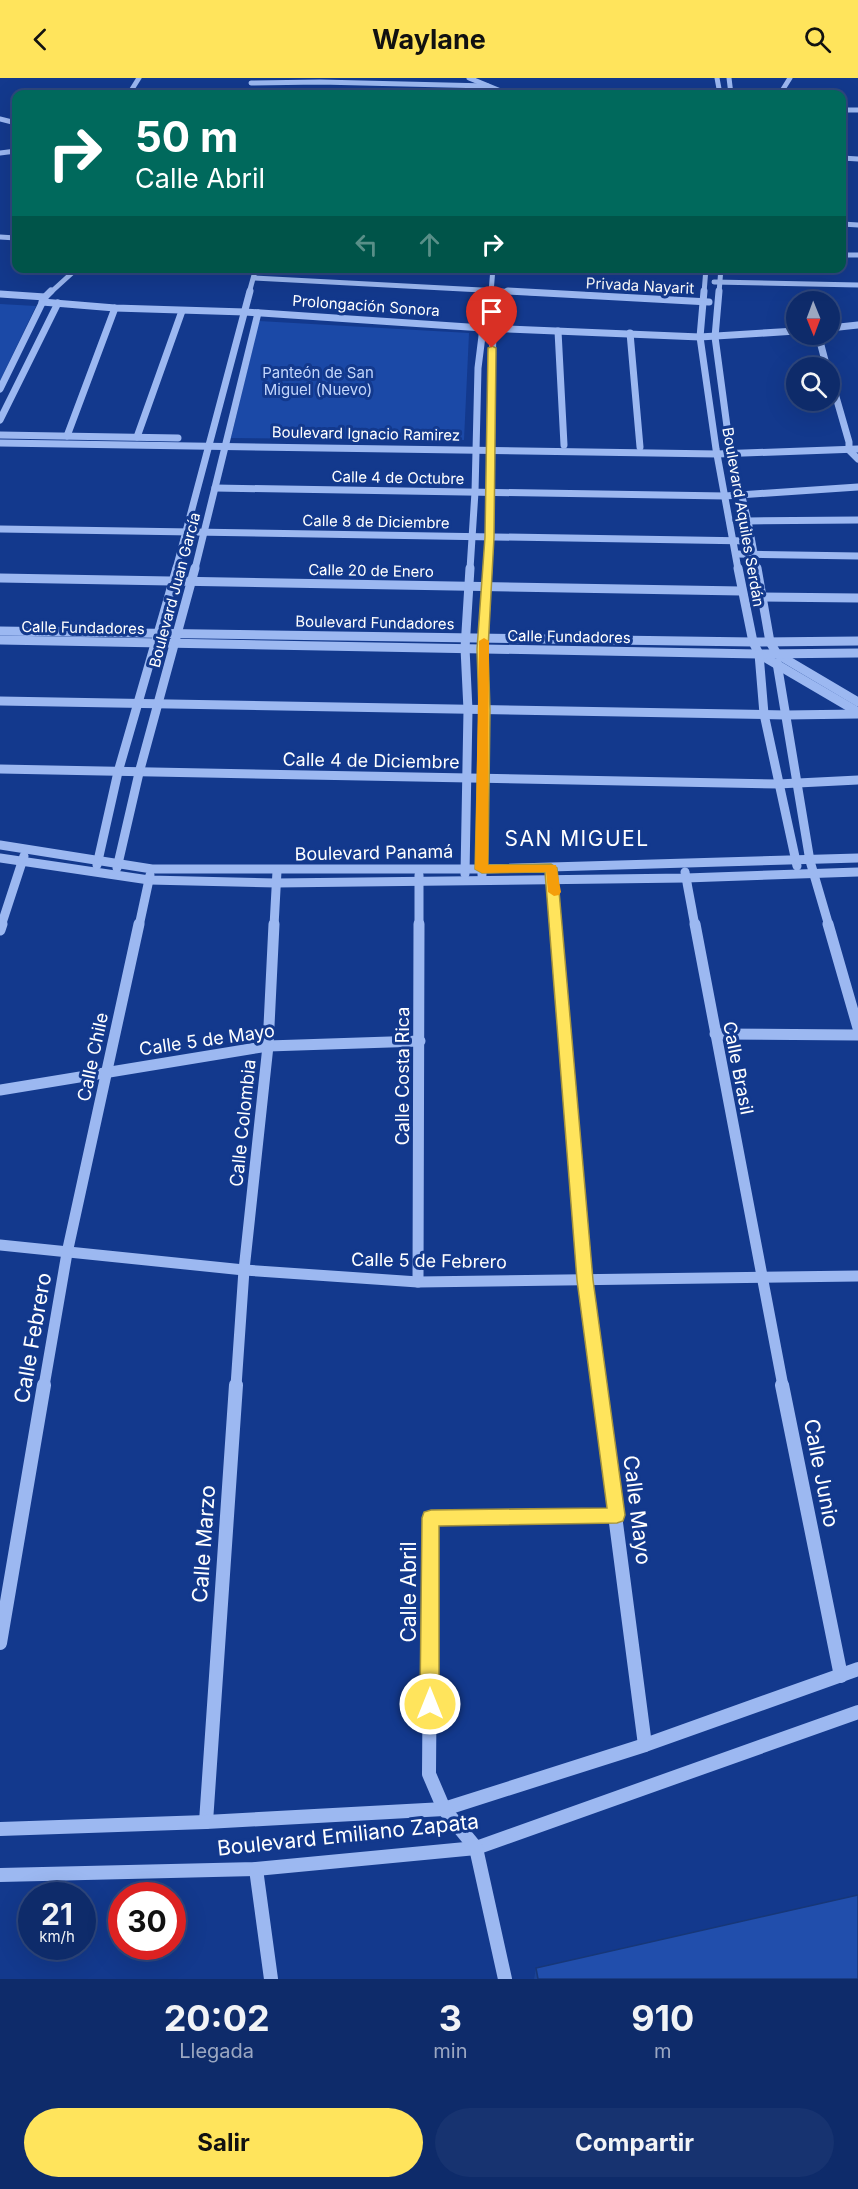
<!DOCTYPE html>
<html lang="es">
<head>
<meta charset="utf-8">
<style>
  body { margin:0; font-family:Inter,sans-serif; background:#173370; color:#f1f3f6; height:100vh; display:flex; flex-direction:column; font-size:22px; white-space:nowrap }
  * { box-sizing:border-box; margin:0 }
  p { font-size:20px; color:#9ba7c1 }
  .icon { flex:none; width:33px; height:33px; fill:none; stroke:currentColor; stroke-width:2; stroke-linecap:round; stroke-linejoin:round }
  .map { position:relative; height:1901px; overflow:hidden }
  .drawer { display:flex; flex-direction:column; background:#0e2b6a; flex:1 }
  .drawer>* { flex:none }
  .top-card { position:absolute; left:12px; top:12px; width:834px; height:183px; border-radius:12px; box-shadow:0 6px 24px #0002,0 0 0 2px #2e477e; background:#00695c; color:#fff; overflow:hidden }
  .needle { width:39px; rotate:179deg }
  .fabs { position:absolute; left:786px; top:213px; display:grid; gap:12px }
  .fabs a { display:grid; place-items:center; width:54px; height:54px; border-radius:50%; background:#0e2b6a; box-shadow:0 6px 24px #0002,0 0 0 2px #2e477e; font-size:30px }
  .speed { position:absolute; left:18px; top:1804px; display:flex; gap:12px; font-size:30px; font-weight:700; text-align:center }
  .speed>* { display:grid; place-content:center; width:78px; height:78px; border-radius:50%; background:#0e2b6a; box-shadow:0 6px 24px #0002,0 0 0 2px #2e477e; line-height:1 }
  .speed small { font-size:15px; font-weight:400 }
  .speed .limit { border:9px solid #d22; background:#fff; color:#111 }
  .pin { position:absolute; display:grid; place-items:center; width:51px; height:51px; color:#fff; margin:-62px -26px; border-radius:50% 50% 50% 0; rotate:-45deg; box-shadow:0 0 6px #0007 }
  .pin .icon { rotate:45deg }
  .me { position:absolute; width:66px; margin:-33px; rotate:0deg; stroke-linejoin:round; filter:drop-shadow(0 0 4px #0008) }
  .turn { display:flex; align-items:center; gap:21px; height:126px; padding:0 24px; font-size:27px }
  .turn .icon { width:78px; height:78px; stroke-width:2.5 }
  .turn b { display:block; font-size:42px; line-height:51px }
  .lanes { display:flex; align-items:center; height:57px; padding:0 24px; background:#0003; justify-content:center; gap:30px; direction:ltr }
  .lanes .off { opacity:.35 }
  .eta { display:flex; justify-content:space-evenly; align-items:center; height:102px; text-align:center }
  .eta b { font-size:36px; font-weight:700; line-height:42px }
  .cta { display:flex; gap:12px; margin-top:auto; padding:12px 24px }
  .cta a { flex:1; height:69px; border-radius:36px; background:#ffe45c; color:#111; font-size:24px; font-weight:700; line-height:69px; text-align:center }
  .cta a+a { background:#173370; color:#f1f3f6 }
  header { display:flex; justify-content:space-between; align-items:center; height:78px; padding:0 24px; background:#ffe45c; color:#111; font-size:27px; font-weight:700 }
  .map>svg:first-child { display:block }
  .green { fill:#1b49a7 }
  .lines { fill:none; stroke-linecap:round; stroke-linejoin:round }
  .minor-far4 { stroke:#9cb8f1; stroke-width:5 }
  .minor-far3 { stroke:#9cb8f1; stroke-width:7 }
  .minor-far2 { stroke:#9cb8f1; stroke-width:9 }
  .minor-far1 { stroke:#9cb8f1; stroke-width:11 }
  .minor { stroke:#9cb8f1; stroke-width:14 }
  .wall { fill:#1c4394 }
  .building { fill:#214eac; stroke:#173778; stroke-width:1.5 }
  .route { fill:#ffe45c; stroke:#a6943c; stroke-width:1.5 }
  .slow { fill:#f59e0b }
  .labels { text-anchor:middle; stroke-width:6; stroke-linejoin:round; paint-order:stroke }
  .far-street-label { font-size:15px; fill:#fff; stroke:#13398d }
  .far-park-label { font-size:15px; fill:#c3d6fc; stroke:#13398d }
  .street-label { font-size:18px; fill:#fff; stroke:#13398d }
  .quarter-label { font-size:21px; letter-spacing:1.5px; fill:#fff; stroke:#13398d }
  .near-street-label { font-size:21px; fill:#fff; stroke:#13398d }
</style>
</head>
<body>
<header><svg class="icon" aria-label="back" viewBox="0 0 24 24"><path d="M15 5l-7 7 7 7"/></svg>Waylane<svg class="icon" aria-label="search" viewBox="0 0 24 24"><circle cx="10" cy="10" r="6"/><path d="M15 15l6 6"/></svg></header>
<div class="map">
<svg width="858" height="1901" viewBox="0 0 858 1901">
  <rect width="100%" height="100%" fill="#13398d"/>
  <g class="green">
    <path d="M 0,226 L 36,228 L 0,303 Z"/>
    <path d="M 259,243 L 469,255 L 464,362 L 231,360 Z"/>
  </g>
  <g class="lines">
    <g class="minor-far4">
      <path d="M 469,0 L 508,16"/>
      <path d="M 717,0 L 720,16"/>
      <path d="M 729,0 L 731,16"/>
      <path d="M 251,5 L 320,4 L 488,8"/>
      <path d="M 129,16 L 139,0"/>
      <path d="M 545,16 L 544,14 L 720,16"/>
      <path d="M 780,16 L 790,0"/>
      <path d="M 842,32 L 858,32"/>
      <path d="M 0,41 L 16,45"/>
      <path d="M 0,75 L 16,73"/>
      <path d="M 842,80 L 858,81"/>
      <path d="M 842,146 L 858,147"/>
      <path d="M 0,159 L 16,160"/>
      <path d="M 842,177 L 858,177"/>
      <path d="M 254,200 L 537,215"/>
      <path d="M 714,204 L 858,207"/>
      <path d="M 50,215 L 72,195 L 74,190"/>
      <path d="M 249,215 L 256,190"/>
      <path d="M 491,215 L 493,190"/>
      <path d="M 704,215 L 706,190"/>
      <path d="M 719,215 L 721,190"/>
    </g>
    <g class="minor-far3">
      <path d="M 508,213 L 709,224"/>
      <path d="M 704,213 L 700,259 L 716,371 L 738,491"/>
      <path d="M 719,213 L 715,259 L 730,371 L 748,443 L 757,491"/>
      <path d="M 0,216 L 45,219"/>
      <path d="M 42,224 L 115,230 L 245,234 L 483,250 L 700,259 L 796,253"/>
      <path d="M 830,250 L 858,247"/>
      <path d="M 558,253 L 564,367"/>
      <path d="M 630,255 L 640,369"/>
      <path d="M 818,256 L 827,290"/>
      <path d="M 830,298 L 849,364 L 849,372 L 858,381"/>
      <path d="M 0,311 L 45,219 L 51,213"/>
      <path d="M 0,342 L 58,225"/>
      <path d="M 0,357 L 178,360"/>
      <path d="M 67,358 L 115,230"/>
      <path d="M 137,359 L 182,233"/>
      <path d="M 0,365 L 717,376 L 858,371"/>
      <path d="M 215,410 L 725,418 L 858,409"/>
      <path d="M 748,443 L 858,442"/>
      <path d="M 0,451 L 751,463"/>
      <path d="M 736,476 L 858,478"/>
      <path d="M 176,491 L 250,213"/>
      <path d="M 195,491 L 258,235"/>
      <path d="M 470,491 L 475,414 L 478,290 L 483,250 L 488,245 L 491,213"/>
      <path d="M 488,491 L 493,250 L 490,247"/>
    </g>
    <g class="minor-far2">
      <path d="M 738,490 L 753,564 L 759,576 L 858,634"/>
      <path d="M 757,490 L 770,564 L 777,576 L 858,624"/>
      <path d="M 0,500 L 741,513"/>
      <path d="M 761,519 L 858,520"/>
      <path d="M 0,553 L 753,564 L 858,563"/>
      <path d="M 0,562 L 759,576 L 858,575"/>
      <path d="M 759,576 L 764,636 L 797,788"/>
      <path d="M 777,585 L 810,783 L 829,848"/>
      <path d="M 0,623 L 786,637 L 858,636"/>
      <path d="M 0,691 L 778,706 L 858,702"/>
      <path d="M 0,767 L 152,791 L 481,791 L 858,780"/>
      <path d="M 0,780 L 149,802 L 276,805 L 686,800 L 858,794"/>
      <path d="M 97,787 L 118,694 L 177,490"/>
      <path d="M 117,790 L 139,695 L 195,490"/>
      <path d="M 551,790 L 556,848"/>
      <path d="M 685,794 L 695,848"/>
      <path d="M 465,796 L 468,632 L 465,570 L 470,490"/>
      <path d="M 482,797 C 483,695 481,592 488,490"/>
      <path d="M 1,848 L 24,778"/>
      <path d="M 139,848 L 150,797"/>
      <path d="M 274,848 L 277,793"/>
      <path d="M 419,848 L 419,797"/>
    </g>
    <g class="minor-far1">
      <path d="M 556,846 L 585,1202 L 599,1308"/>
      <path d="M 695,846 L 783,1308"/>
      <path d="M 828,846 L 858,950"/>
      <path d="M 0,852 L 2,846"/>
      <path d="M 715,956 L 858,957"/>
      <path d="M 0,1012 L 268,968 L 420,963"/>
      <path d="M 0,1167 L 244,1192 L 418,1204 L 858,1198"/>
      <path d="M 418,1204 L 419,846"/>
      <path d="M 44,1308 L 67,1175 L 139,846"/>
      <path d="M 236,1308 L 244,1192 L 268,968 L 274,846"/>
    </g>
    <g class="minor">
      <path d="M 598,1307 L 645,1667"/>
      <path d="M 782,1307 L 841,1598"/>
      <path d="M 0,1565 L 44,1307"/>
      <path d="M 206,1744 L 236,1307"/>
      <path d="M 0,1751 L 206,1744 L 444,1731 L 645,1667 L 858,1591"/>
      <path d="M 256,1791 L 271,1901"/>
      <path d="M 0,1797 L 256,1791 L 476,1770 L 858,1634"/>
      <path d="M 505,1901 L 476,1770 L 444,1731 L 429,1696 L 431,1440 L 617,1437"/>
    </g>
  </g>
  <path class="wall" d="M 536,1890 L 538,1901 L 534,1901 Z"/>
  <path class="building" d="M 858,1817 L 858,1901 L 538,1901 L 536,1890 Z"/>
  <path class="route" d="M 492,268 L 496,270 L 494,459 L 488,571 L 490,632 L 488,787 L 551,786 L 557,790 L 593,1202 L 625,1437 L 623,1443 L 617,1445 L 439,1448 L 439,1626 L 436,1633 L 430,1635 L 423,1633 L 420,1626 L 422,1440 L 424,1434 L 431,1432 L 607,1430 L 577,1202 L 545,794 L 482,795 L 475,791 L 479,632 L 477,571 L 485,459 L 488,270 Z"/>
  <path class="slow" d="M 484,560 L 489,563 L 488,787 L 556,787 L 561,814 L 559,817 L 554,818 L 548,814 L 546,794 L 482,795 L 475,791 L 479,563 Z"/>
  <g class="labels">
    <g class="far-street-label">
      <text transform="translate(640 208) rotate(3)" y="5">Privada Nayarit</text>
      <text transform="translate(366 228) rotate(4)" y="5">Prolongación Sonora</text>
      <text transform="translate(366 356) rotate(1)" y="5">Boulevard Ignacio Ramirez</text>
      <text transform="translate(398 400) rotate(1)" y="5">Calle 4 de Octubre</text>
      <text transform="translate(743 439) rotate(80)" y="5">Boulevard Aquiles Serdán</text>
      <text transform="translate(376 444) rotate(1)" y="5">Calle 8 de Diciembre</text>
      <text transform="translate(371 493) rotate(1)" y="5">Calle 20 de Enero</text>
      <text transform="translate(175 512) rotate(-75)" y="5">Boulevard Juan García</text>
      <text transform="translate(375 545) rotate(1)" y="5">Boulevard Fundadores</text>
      <text transform="translate(83 550) rotate(1)" y="5">Calle Fundadores</text>
      <text transform="translate(569 559) rotate(1)" y="5">Calle Fundadores</text>
    </g>
    <g class="far-park-label">
      <text x="318" y="300">Panteón de San<tspan x="318" dy="17">Miguel (Nuevo)</tspan></text>
    </g>
    <g class="street-label">
      <text transform="translate(371 683) rotate(1)" y="6">Calle 4 de Diciembre</text>
      <text transform="translate(374 775) rotate(-1)" y="6">Boulevard Panamá</text>
      <text transform="translate(207 962) rotate(-8)" y="6">Calle 5 de Mayo</text>
      <text transform="translate(93 979) rotate(-78)" y="6">Calle Chile</text>
      <text transform="translate(738 990) rotate(79)" y="6">Calle Brasil</text>
      <text transform="translate(403 998) rotate(-90)" y="6">Calle Costa Rica</text>
      <text transform="translate(243 1045) rotate(-84)" y="6">Calle Colombia</text>
      <text transform="translate(429 1183) rotate(1)" y="6">Calle 5 de Febrero</text>
    </g>
    <g class="quarter-label">
      <text x="577" y="768">SAN MIGUEL</text>
    </g>
    <g class="near-street-label">
      <text transform="translate(33 1260) rotate(-80)" y="7">Calle Febrero</text>
      <text transform="translate(821 1395) rotate(79)" y="7">Calle Junio</text>
      <text transform="translate(637 1432) rotate(83)" y="7">Calle Mayo</text>
      <text transform="translate(204 1466) rotate(-86)" y="7">Calle Marzo</text>
      <text transform="translate(409 1514) rotate(-90)" y="7">Calle Abril</text>
      <text transform="translate(348 1757) rotate(-6)" y="7">Boulevard Emiliano Zapata</text>
    </g>
  </g>
</svg>
<div class="fabs">
<a><svg class="needle" viewBox="-14 -14 28 28"><path d="M0-13l5 13h-10z" fill="#e53935"/><path d="M0 13l5-13h-10z" fill="#9ba7c1"/></svg></a>
<a><svg class="icon" aria-label="search" viewBox="0 0 24 24"><circle cx="10" cy="10" r="6"/><path d="M15 15l6 6"/></svg></a>
</div>
<div class="speed"><div>21<small>km/h</small></div><div class="limit">30</div></div>
<div class="pin" style="left:492px;top:270px;background:#d93025"><svg class="icon" aria-label="arrive" viewBox="0 0 24 24"><path d="M6 21V4h12l-3 4 3 4H6"/></svg></div>
<svg class="me" style="left:430px;top:1626px" viewBox="-20 -20 40 40"><circle r="17" fill="#ffe45c" stroke="#fff" stroke-width="3"/><path d="M0-11L8 9 0 5-8 9z" fill="#fff"/></svg>
<div class="top-card">
<div class="turn"><svg class="icon" aria-label="right" viewBox="0 0 24 24"><path d="M7 20v-9h11M14 6l5 5-5 5"/></svg><div><b>50 m</b>Calle Abril</div></div>
<div class="lanes"><svg class="icon off" aria-label="left" viewBox="0 0 24 24"><path d="M17 20v-9H6M10 6l-5 5 5 5"/></svg><svg class="icon off" aria-label="ahead" viewBox="0 0 24 24"><path d="M12 20V5M6 11l6-6 6 6"/></svg><svg class="icon" aria-label="right" viewBox="0 0 24 24"><path d="M7 20v-9h11M14 6l5 5-5 5"/></svg></div>
</div>
</div>
<section class="drawer">
<div class="eta">
<div><b>20:02</b><p>Llegada</p></div>
<div><b>3</b><p>min</p></div>
<div><b>910</b><p>m</p></div>
</div>
<div class="cta"><a>Salir</a><a>Compartir</a></div>
</section>
</body>
</html>
